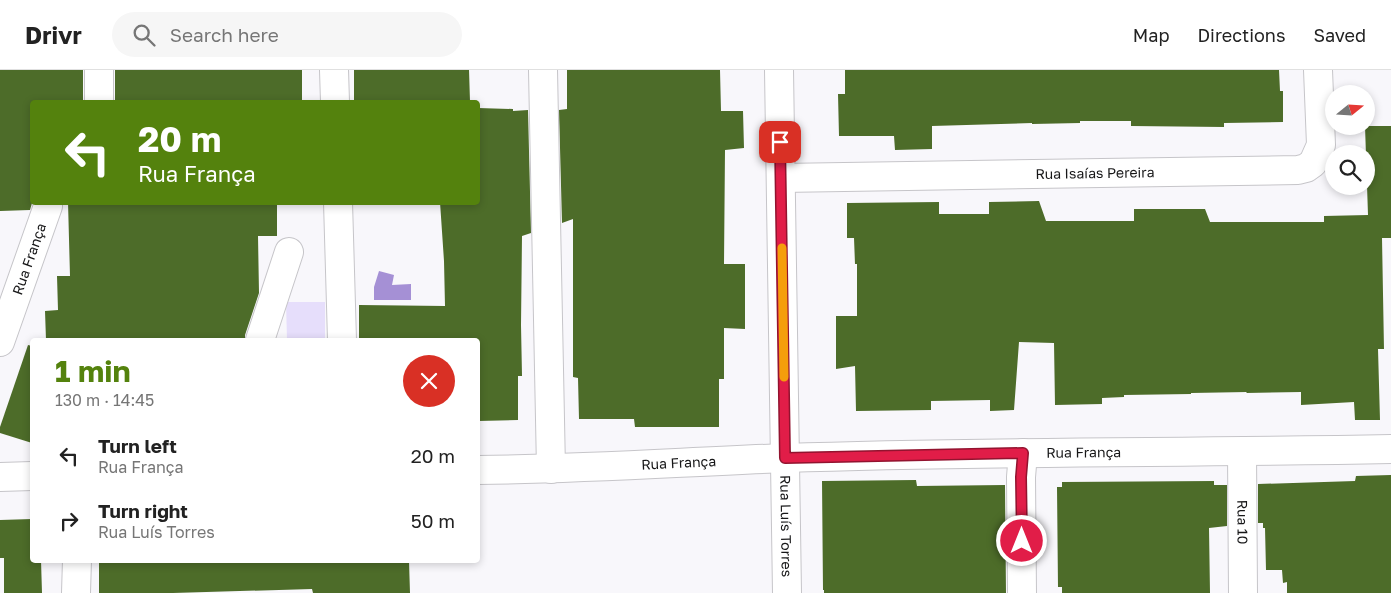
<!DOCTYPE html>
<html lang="en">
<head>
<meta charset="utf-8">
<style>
  body { margin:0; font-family:"Golos Text",sans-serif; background:#f6f6f6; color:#222; height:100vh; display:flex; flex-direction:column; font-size:19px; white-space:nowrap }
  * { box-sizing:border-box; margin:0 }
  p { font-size:16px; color:#767676 }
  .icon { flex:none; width:28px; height:28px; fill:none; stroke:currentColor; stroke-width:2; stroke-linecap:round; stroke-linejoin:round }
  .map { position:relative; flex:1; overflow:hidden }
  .sheet { position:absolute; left:30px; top:268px; width:450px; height:225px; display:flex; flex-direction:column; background:#fff; border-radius:5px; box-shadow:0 2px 8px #0003 }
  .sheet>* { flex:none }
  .hud { position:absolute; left:30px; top:30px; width:450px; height:105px; border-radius:5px; box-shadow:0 2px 8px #0003; background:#54820d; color:#fff; overflow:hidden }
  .needle { width:32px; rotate:72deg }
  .controls { position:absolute; left:1325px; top:15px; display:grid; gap:10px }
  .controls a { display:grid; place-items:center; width:50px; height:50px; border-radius:50%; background:#fff; box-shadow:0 2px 8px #0003; font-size:25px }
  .pin { position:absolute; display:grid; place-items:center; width:42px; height:42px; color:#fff; margin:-21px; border-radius:10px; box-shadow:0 2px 8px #0006 }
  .me { position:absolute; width:55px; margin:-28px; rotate:0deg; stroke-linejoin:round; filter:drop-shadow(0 0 4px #0008) }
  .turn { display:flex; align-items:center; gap:18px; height:105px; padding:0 25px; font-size:22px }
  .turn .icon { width:65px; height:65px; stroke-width:2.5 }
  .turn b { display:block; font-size:35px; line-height:42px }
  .round { display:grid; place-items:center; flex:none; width:52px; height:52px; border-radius:26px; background:#f6f6f6 }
  .overview { display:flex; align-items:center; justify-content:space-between; height:85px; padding:0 25px }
  h1 { font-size:30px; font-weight:700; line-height:38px; color:#54820d }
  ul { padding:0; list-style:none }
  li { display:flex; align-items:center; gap:15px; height:65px; padding:0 25px }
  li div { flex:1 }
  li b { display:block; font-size:19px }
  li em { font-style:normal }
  header { display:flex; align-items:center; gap:30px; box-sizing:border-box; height:70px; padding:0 25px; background:#fff; border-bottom:1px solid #e0e0e0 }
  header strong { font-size:24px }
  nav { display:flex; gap:28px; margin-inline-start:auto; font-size:18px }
  .search { width:350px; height:45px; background:#f6f6f6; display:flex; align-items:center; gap:12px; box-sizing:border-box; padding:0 18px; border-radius:28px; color:#767676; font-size:19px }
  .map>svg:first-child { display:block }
  .green { fill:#e6defb }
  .water { fill:#a590d5 }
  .building { fill:#4d6c29 }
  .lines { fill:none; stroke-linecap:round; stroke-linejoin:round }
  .minor-casing { stroke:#c6c5c9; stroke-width:30 }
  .minor { stroke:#fff; stroke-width:28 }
  .route-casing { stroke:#92132f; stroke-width:12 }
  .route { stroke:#e11d48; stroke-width:9 }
  .slow { stroke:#f59e0b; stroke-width:9 }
  .labels { text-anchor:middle; stroke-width:5; stroke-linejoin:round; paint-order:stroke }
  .street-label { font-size:14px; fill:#171718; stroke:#fff }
</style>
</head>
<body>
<header>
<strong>Drivr</strong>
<div class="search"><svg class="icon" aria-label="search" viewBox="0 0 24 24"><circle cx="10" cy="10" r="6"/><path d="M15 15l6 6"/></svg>Search here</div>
<nav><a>Map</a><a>Directions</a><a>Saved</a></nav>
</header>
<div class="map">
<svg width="1391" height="523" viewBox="0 0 1391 523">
  <rect width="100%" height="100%" fill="#f8f7fb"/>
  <path class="green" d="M 286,232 L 325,232 L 325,270 L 287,270 Z"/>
  <path class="water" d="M 379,201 L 394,205 L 392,215 L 411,214 L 411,230 L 374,230 L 374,217 Z"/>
  <g class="building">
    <path d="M 0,0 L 83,0 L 83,32 L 32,32 L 32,133 L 30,140 L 0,141 Z"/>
    <rect x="115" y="0" width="187" height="32"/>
    <path d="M 354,0 L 469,0 L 470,32 L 354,32 Z"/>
    <path d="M 567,0 L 720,0 L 721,41 L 743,41 L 744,78 L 725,80 L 724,194 L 745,194 L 745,259 L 724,258 L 724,309 L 719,309 L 719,357 L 635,357 L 634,349 L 579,349 L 578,308 L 573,307 L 573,149 L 562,153 L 559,40 L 567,39 Z"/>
    <path d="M 845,0 L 1279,0 L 1280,21 L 1283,21 L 1283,52 L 1224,53 L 1224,57 L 1131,56 L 1131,51 L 1080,51 L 1080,53 L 1032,54 L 1032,53 L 932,56 L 932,79 L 895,80 L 894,66 L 839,66 L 838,24 L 845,24 Z"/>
    <path d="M 478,38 L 513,39 L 513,41 L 528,40 L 531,163 L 522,166 L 521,255 L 522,306 L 518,306 L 518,350 L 478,351 L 478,270 L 359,270 L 359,235 L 445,236 L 444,191 L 440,132 L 478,132 Z"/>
    <path d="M 1365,56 L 1391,56 L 1391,168 L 1382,168 L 1384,279 L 1378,279 L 1380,350 L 1355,350 L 1354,332 L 1301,335 L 1301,322 L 1246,323 L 1247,322 L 1191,323 L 1191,324 L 1124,325 L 1124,327 L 1102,328 L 1102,334 L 1055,335 L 1054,273 L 1019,272 L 1014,340 L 990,341 L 990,330 L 931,331 L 931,340 L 856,341 L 855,296 L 836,299 L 836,246 L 857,246 L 857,194 L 855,194 L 854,168 L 847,168 L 847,133 L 939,132 L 939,144 L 989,144 L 989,132 L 1039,131 L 1046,151 L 1134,151 L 1134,139 L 1205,139 L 1210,152 L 1324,152 L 1324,146 L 1368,145 Z"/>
    <path d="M 68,132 L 277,132 L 277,166 L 258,166 L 259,223 L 245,265 L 245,270 L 46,270 L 45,241 L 58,240 L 57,206 L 70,206 Z"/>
    <path d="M 28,275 L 32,276 L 32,373 L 0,363 L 0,357 Z"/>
    <path d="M 1391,405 L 1391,523 L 1287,523 L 1287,512 L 1283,513 L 1282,500 L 1266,500 L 1265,458 L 1263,458 L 1263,453 L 1258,453 L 1258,414 L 1355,411 L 1356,406 Z"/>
    <path d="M 916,410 L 917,416 L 1005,415 L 1006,523 L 824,523 L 824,520 L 823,520 L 822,411 Z"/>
    <path d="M 1214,411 L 1214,415 L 1227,415 L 1227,456 L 1209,458 L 1210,523 L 1062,523 L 1062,517 L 1058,517 L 1057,417 L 1062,417 L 1062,412 Z"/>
    <path d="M 32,449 L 32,490 L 41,490 L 42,523 L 4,523 L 4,488 L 0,488 L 0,450 Z"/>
    <path d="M 99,490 L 355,490 L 355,493 L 409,491 L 410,523 L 313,523 L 312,519 L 173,523 L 99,523 Z"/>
  </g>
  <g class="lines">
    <defs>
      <g id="minor">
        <path d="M 99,0 L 99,32"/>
        <path d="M 334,0 L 335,32"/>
        <path d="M 543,0 L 551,399"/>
        <path id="s1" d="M 779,0 L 787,523"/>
        <path id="s2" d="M 781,108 L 1298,100 L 1306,98 L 1313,93 L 1321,75 L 1318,0"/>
        <path d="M 338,132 L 342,270"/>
        <path d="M 260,270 L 289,182"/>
        <path id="s3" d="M 0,272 L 48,136"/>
        <path id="s4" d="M 1242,382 L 1243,523"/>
        <path id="s5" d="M 478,400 C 580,399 682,392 785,388 C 987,381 1189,383 1391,379"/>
        <path d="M 0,407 L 32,406"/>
        <path d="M 76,523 L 77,490"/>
        <path d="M 1022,523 L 1021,407 L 1023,383"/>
      </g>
    </defs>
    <use href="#minor" class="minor-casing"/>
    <use href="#minor" class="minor"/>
  </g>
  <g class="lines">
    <defs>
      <path id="route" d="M 780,72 L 785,388 L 1023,383 L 1021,407 L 1022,471"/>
    </defs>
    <use href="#route" class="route-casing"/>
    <use href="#route" class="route"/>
    <path class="slow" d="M 782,178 L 784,307"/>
  </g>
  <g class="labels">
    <g class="street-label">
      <text dy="5" stroke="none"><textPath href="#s2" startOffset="314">Rua Isaías Pereira</textPath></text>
      <text dy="5" stroke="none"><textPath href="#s3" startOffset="88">Rua França</textPath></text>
      <text dy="5" stroke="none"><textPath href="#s5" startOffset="606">Rua França</textPath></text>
      <text dy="5" stroke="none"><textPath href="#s5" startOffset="201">Rua França</textPath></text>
      <text dy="5" stroke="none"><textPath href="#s4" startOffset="70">Rua 10</textPath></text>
      <text dy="5" stroke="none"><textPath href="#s1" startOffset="456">Rua Luís Torres</textPath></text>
    </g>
  </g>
</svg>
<div class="controls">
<a><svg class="needle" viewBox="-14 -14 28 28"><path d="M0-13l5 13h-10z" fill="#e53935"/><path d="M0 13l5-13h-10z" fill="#767676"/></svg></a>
<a><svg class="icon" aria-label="search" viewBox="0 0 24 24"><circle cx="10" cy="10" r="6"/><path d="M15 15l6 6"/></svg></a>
</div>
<div class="pin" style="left:780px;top:72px;background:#d93025"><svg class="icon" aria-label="arrive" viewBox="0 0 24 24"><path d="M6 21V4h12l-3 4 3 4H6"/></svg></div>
<svg class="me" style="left:1022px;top:471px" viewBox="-20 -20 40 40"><circle r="17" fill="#e11d48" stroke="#fff" stroke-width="3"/><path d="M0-11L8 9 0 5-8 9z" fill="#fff"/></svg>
<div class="hud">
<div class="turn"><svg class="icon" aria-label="left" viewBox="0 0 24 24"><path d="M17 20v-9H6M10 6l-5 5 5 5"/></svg><div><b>20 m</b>Rua França</div></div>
</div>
<section class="sheet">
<div class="overview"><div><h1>1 min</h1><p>130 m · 14:45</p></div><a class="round" style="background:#d93025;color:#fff"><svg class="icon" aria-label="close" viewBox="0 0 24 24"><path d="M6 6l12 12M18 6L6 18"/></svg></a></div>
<ul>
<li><svg class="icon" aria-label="left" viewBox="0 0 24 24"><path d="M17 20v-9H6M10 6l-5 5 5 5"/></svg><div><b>Turn left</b><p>Rua França</p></div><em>20 m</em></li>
<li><svg class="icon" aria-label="right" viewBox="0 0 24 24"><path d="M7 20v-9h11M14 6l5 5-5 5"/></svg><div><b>Turn right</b><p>Rua Luís Torres</p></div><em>50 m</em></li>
</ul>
</section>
</div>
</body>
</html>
